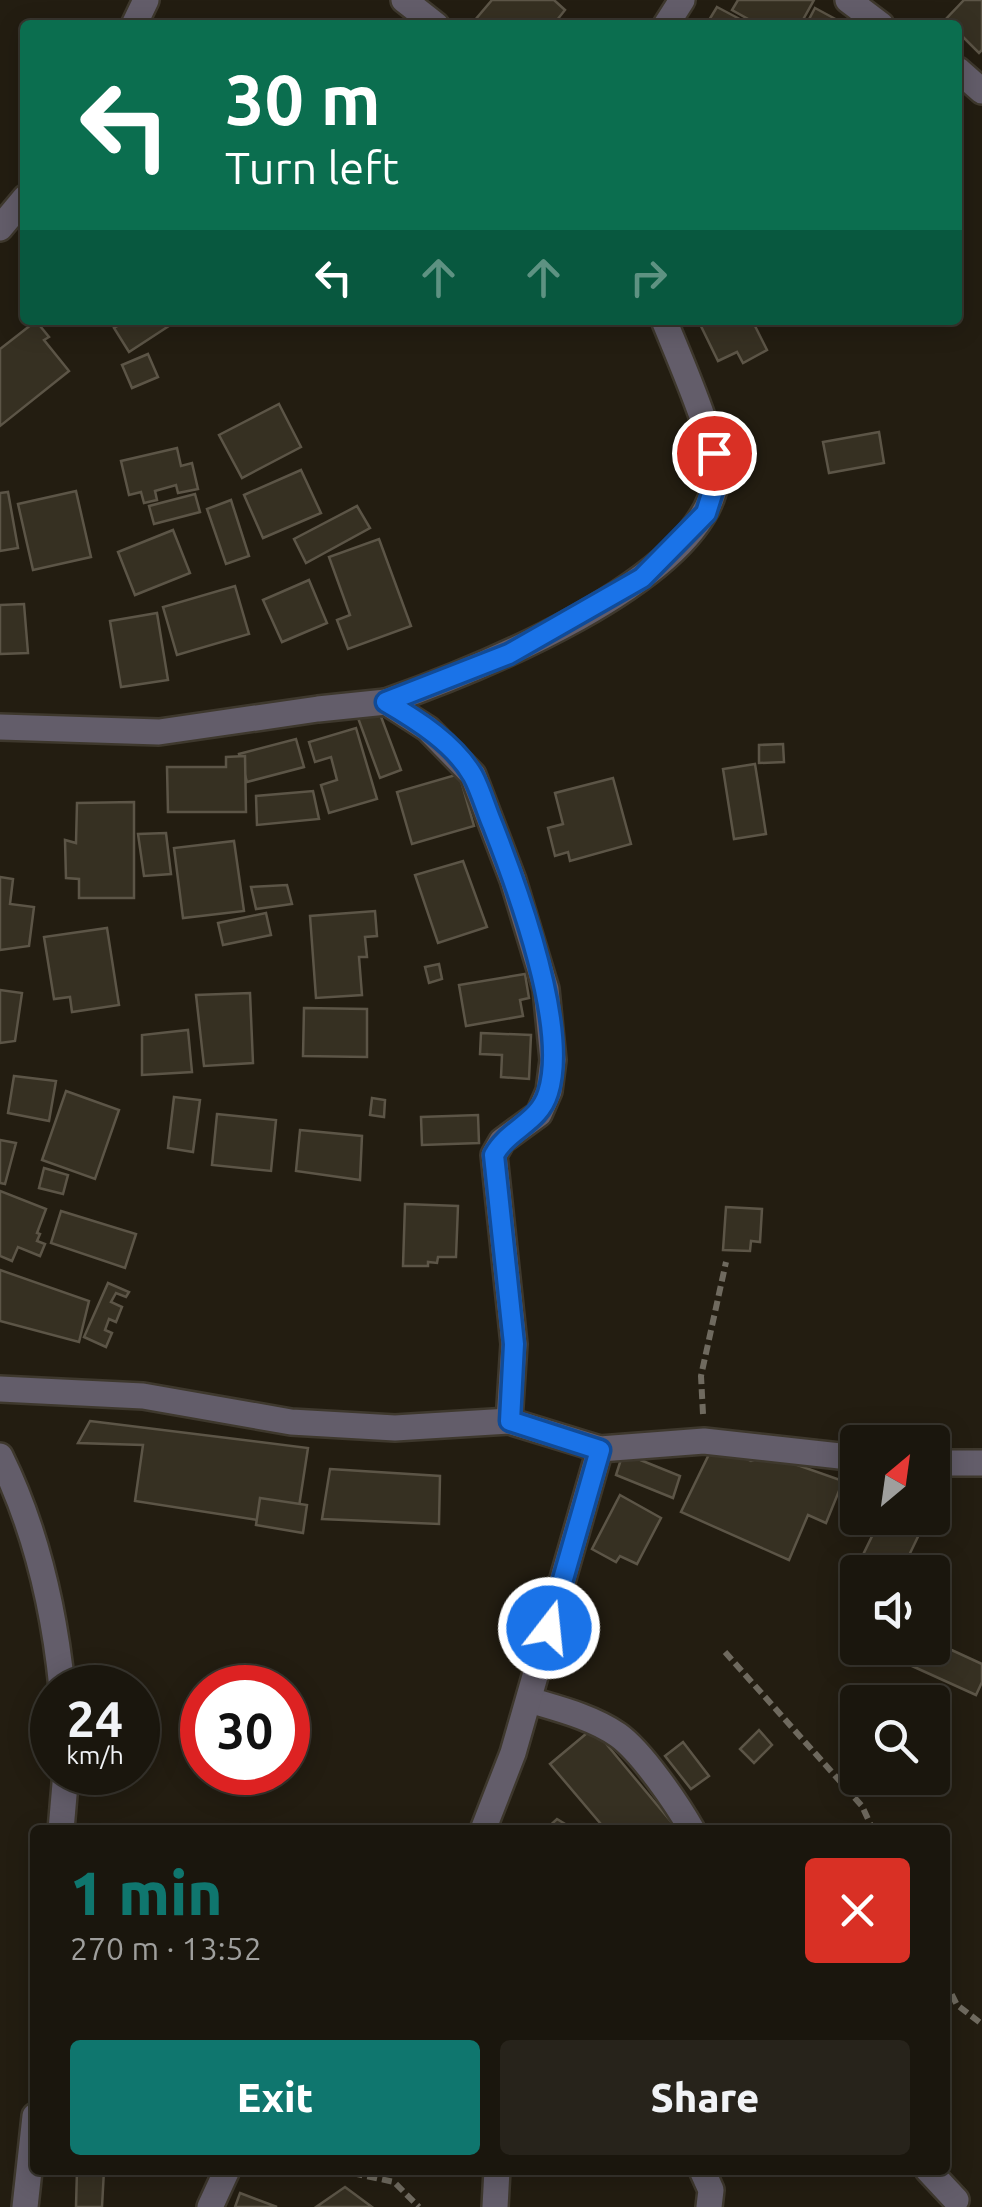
<!DOCTYPE html>
<html lang="en">
<head>
<meta charset="utf-8">
<style>
  body { margin:0; font-family:Ubuntu,sans-serif; background:#27231b; color:#f1f3f6; height:100vh; display:flex; flex-direction:column; font-size:38px; white-space:nowrap }
  * { box-sizing:border-box; margin:0 }
  p { font-size:32px; color:#9f9f9d }
  .icon { flex:none; width:55px; height:55px; fill:none; stroke:currentColor; stroke-width:2; stroke-linecap:round; stroke-linejoin:round }
  .map { position:relative; flex:1; overflow:hidden }
  .details { position:absolute; left:30px; top:1825px; width:920px; height:350px; display:flex; flex-direction:column; background:#1a160d; border-radius:10px; box-shadow:0 5px 25px #0003,0 0 0 2px #38352e }
  .details>* { flex:none }
  .top-card { position:absolute; left:20px; top:20px; width:942px; height:305px; border-radius:10px; box-shadow:0 5px 25px #0003,0 0 0 2px #38352e; background:#0b6e4f; color:#fff; overflow:hidden }
  .needle { width:65px; rotate:29deg }
  .fabs { position:absolute; left:840px; top:1425px; display:grid; gap:20px }
  .fabs a { display:grid; place-items:center; width:110px; height:110px; border-radius:10px; background:#1a160d; box-shadow:0 5px 25px #0003,0 0 0 2px #38352e; font-size:50px }
  .speed { position:absolute; left:30px; top:1665px; display:flex; gap:20px; font-size:50px; font-weight:700; text-align:center }
  .speed>* { display:grid; place-content:center; width:130px; height:130px; border-radius:50%; background:#1a160d; box-shadow:0 5px 25px #0003,0 0 0 2px #38352e; line-height:1 }
  .speed small { font-size:25px; font-weight:400 }
  .speed .limit { border:15px solid #d22; background:#fff; color:#111 }
  .pin { position:absolute; display:grid; place-items:center; width:85px; height:85px; color:#fff; margin:-42px; border:5px solid #fff; border-radius:50%; box-shadow:0 2px 10px #0007 }
  .me { position:absolute; width:110px; margin:-55px; rotate:16deg; stroke-linejoin:round; filter:drop-shadow(0 0 8px #0008) }
  .turn { display:flex; align-items:center; gap:35px; height:210px; padding:0 40px; font-size:45px }
  .turn .icon { width:130px; height:130px; stroke-width:2.5 }
  .turn b { display:block; font-size:70px; line-height:85px }
  .lanes { display:flex; align-items:center; height:95px; padding:0 40px; background:#0003; justify-content:center; gap:50px; direction:ltr }
  .lanes .off { opacity:.35 }
  .round { display:grid; place-items:center; flex:none; width:105px; height:105px; border-radius:10px; background:#27231b }
  .head { display:flex; align-items:center; justify-content:space-between; height:170px; padding:0 40px }
  h1 { font-size:60px; font-weight:800; line-height:75px; color:#0f766e }
  .action { display:flex; gap:20px; margin-top:auto; padding:20px 40px }
  .action a { flex:1; height:115px; border-radius:10px; background:#0f766e; color:#fff; font-size:40px; font-weight:800; line-height:115px; text-align:center }
  .action a+a { background:#27231b; color:#f1f3f6 }
  .map>svg:first-child { display:block }
  .building { fill:#363022; stroke:#5c5547; stroke-width:2.5 }
  .lines { fill:none; stroke-linecap:round; stroke-linejoin:round }
  .minor-casing { stroke:#3e382d; stroke-width:30 }
  .tertiary-casing { stroke:#3e382d; stroke-width:30 }
  .path { stroke:#6f6a5f; stroke-width:6; stroke-dasharray:10 5; stroke-linecap:butt }
  .minor { stroke:#635d6a; stroke-width:25 }
  .tertiary { stroke:#635d6a; stroke-width:25 }
  .route-casing { stroke:#114b97; stroke-width:25 }
  .route { stroke:#1a73e8; stroke-width:18 }
</style>
</head>
<body>
<div class="map">
<svg width="982" height="2207" viewBox="0 0 982 2207">
  <rect width="100%" height="100%" fill="#231d11"/>
  <g class="building">
    <path d="M 492,0 L 554,0 L 565,10 L 553,25 L 480,25 L 475,20 Z"/>
    <path d="M 738,0 L 814,0 L 800,25 L 759,25 L 732,10 Z"/>
    <path d="M 964,0 L 982,0 L 982,50 L 979,53 L 958,32 L 958,25 L 950,25 L 945,20 Z"/>
    <path d="M 717,7 L 751,25 L 706,25 Z"/>
    <path d="M 815,8 L 839,21 L 837,25 L 806,25 Z"/>
    <path d="M 128,320 L 178,320 L 129,352 L 114,328 Z"/>
    <path d="M 698,320 L 752,320 L 767,350 L 743,363 L 737,352 L 718,361 Z"/>
    <path d="M 36,321 L 49,337 L 44,340 L 69,371 L 0,426 L 0,349 Z"/>
    <path d="M 148,354 L 158,377 L 132,388 L 122,365 Z"/>
    <path d="M 279,404 L 301,447 L 242,478 L 219,435 Z"/>
    <path d="M 879,432 L 884,463 L 829,473 L 823,442 Z"/>
    <path d="M 177,448 L 181,466 L 192,463 L 198,489 L 178,493 L 176,485 L 155,491 L 157,500 L 144,503 L 141,492 L 129,495 L 121,461 Z"/>
    <path d="M 301,470 L 321,513 L 263,538 L 244,495 Z"/>
    <path d="M 76,491 L 91,557 L 33,570 L 18,504 Z"/>
    <path d="M 8,492 L 18,548 L 0,551 L 0,493 Z"/>
    <path d="M 195,494 L 200,512 L 154,524 L 149,506 Z"/>
    <path d="M 231,500 L 249,556 L 226,564 L 207,509 Z"/>
    <path d="M 357,506 L 370,528 L 306,563 L 294,539 Z"/>
    <path d="M 173,530 L 190,573 L 135,595 L 118,552 Z"/>
    <path d="M 379,539 L 411,626 L 348,649 L 337,620 L 350,615 L 329,557 Z"/>
    <path d="M 309,580 L 327,623 L 282,642 L 263,600 Z"/>
    <path d="M 235,586 L 249,634 L 177,655 L 163,607 Z"/>
    <path d="M 24,604 L 28,653 L 0,654 L 0,605 Z"/>
    <path d="M 157,613 L 168,680 L 121,687 L 110,621 Z"/>
    <path d="M 380,714 L 401,770 L 380,778 L 358,718 Z"/>
    <path d="M 356,728 L 377,799 L 329,813 L 321,785 L 337,780 L 331,757 L 315,762 L 309,742 Z"/>
    <path d="M 296,739 L 304,767 L 247,782 L 239,754 Z"/>
    <path d="M 783,744 L 784,762 L 759,763 L 759,745 Z"/>
    <path d="M 245,756 L 246,812 L 168,812 L 167,767 L 226,767 L 226,757 Z"/>
    <path d="M 755,764 L 766,834 L 734,839 L 723,769 Z"/>
    <path d="M 459,774 L 474,826 L 412,844 L 397,792 Z"/>
    <path d="M 613,778 L 631,844 L 570,861 L 568,852 L 555,856 L 548,828 L 563,824 L 555,793 Z"/>
    <path d="M 313,791 L 319,819 L 257,825 L 256,796 Z"/>
    <path d="M 134,802 L 134,898 L 79,898 L 79,879 L 66,878 L 65,840 L 76,843 L 77,803 Z"/>
    <path d="M 166,833 L 171,874 L 144,876 L 138,834 Z"/>
    <path d="M 234,841 L 244,911 L 183,918 L 174,848 Z"/>
    <path d="M 463,861 L 487,927 L 438,943 L 415,875 Z"/>
    <path d="M 0,877 L 13,879 L 10,904 L 34,907 L 29,946 L 0,950 Z"/>
    <path d="M 287,885 L 292,904 L 256,909 L 251,887 Z"/>
    <path d="M 375,911 L 377,936 L 365,937 L 367,957 L 359,957 L 362,995 L 316,998 L 310,916 Z"/>
    <path d="M 266,913 L 271,935 L 223,945 L 218,923 Z"/>
    <path d="M 107,928 L 119,1005 L 72,1012 L 70,997 L 54,999 L 44,937 Z"/>
    <path d="M 439,964 L 442,979 L 429,983 L 425,967 Z"/>
    <path d="M 525,974 L 529,998 L 520,1000 L 523,1016 L 466,1026 L 459,985 Z"/>
    <path d="M 0,990 L 22,993 L 15,1041 L 0,1043 Z"/>
    <path d="M 250,993 L 253,1063 L 204,1066 L 196,995 Z"/>
    <path d="M 304,1008 L 367,1009 L 367,1057 L 303,1056 Z"/>
    <path d="M 188,1030 L 192,1072 L 142,1075 L 142,1035 Z"/>
    <path d="M 481,1033 L 531,1035 L 529,1079 L 501,1077 L 502,1055 L 480,1054 Z"/>
    <path d="M 14,1076 L 56,1081 L 49,1121 L 8,1113 Z"/>
    <path d="M 66,1091 L 119,1110 L 95,1179 L 42,1160 Z"/>
    <path d="M 174,1097 L 200,1100 L 193,1152 L 168,1148 Z"/>
    <path d="M 372,1098 L 385,1100 L 384,1117 L 370,1115 Z"/>
    <path d="M 217,1114 L 276,1120 L 271,1171 L 212,1165 Z"/>
    <path d="M 478,1115 L 479,1143 L 422,1145 L 421,1117 Z"/>
    <path d="M 300,1130 L 362,1136 L 360,1180 L 296,1171 Z"/>
    <path d="M 0,1140 L 16,1143 L 5,1184 L 0,1183 Z"/>
    <path d="M 44,1168 L 68,1175 L 63,1194 L 39,1188 Z"/>
    <path d="M 0,1191 L 46,1209 L 37,1233 L 40,1234 L 37,1241 L 45,1244 L 40,1256 L 18,1247 L 12,1261 L 0,1256 Z"/>
    <path d="M 405,1204 L 458,1206 L 456,1257 L 438,1257 L 437,1263 L 428,1262 L 428,1266 L 403,1266 Z"/>
    <path d="M 726,1207 L 762,1209 L 760,1242 L 751,1241 L 750,1251 L 723,1250 Z"/>
    <path d="M 61,1211 L 136,1234 L 125,1268 L 51,1243 Z"/>
    <path d="M 0,1270 L 89,1301 L 79,1342 L 0,1321 Z"/>
    <path d="M 108,1283 L 129,1292 L 126,1297 L 116,1293 L 111,1302 L 122,1307 L 116,1322 L 109,1319 L 105,1330 L 112,1333 L 106,1347 L 84,1337 Z"/>
    <path d="M 90,1421 L 308,1448 L 296,1526 L 135,1501 L 143,1445 L 78,1443 Z"/>
    <path d="M 714,1444 L 751,1461 L 769,1455 L 843,1481 L 826,1523 L 808,1515 L 789,1560 L 681,1512 Z"/>
    <path d="M 623,1453 L 680,1476 L 673,1498 L 616,1475 Z"/>
    <path d="M 330,1469 L 440,1476 L 439,1524 L 322,1519 Z"/>
    <path d="M 620,1495 L 661,1518 L 637,1564 L 620,1556 L 616,1562 L 592,1549 Z"/>
    <path d="M 260,1498 L 307,1505 L 303,1533 L 256,1525 Z"/>
    <path d="M 858,1498 L 858,1518 L 926,1520 L 901,1572 L 883,1572 L 860,1561 L 875,1530 L 848,1517 Z"/>
    <path d="M 932,1641 L 982,1664 L 982,1682 L 976,1695 L 912,1666 L 920,1648 L 932,1648 Z"/>
    <path d="M 593,1728 L 678,1830 L 606,1830 L 550,1764 Z"/>
    <path d="M 759,1730 L 772,1745 L 754,1763 L 740,1749 Z"/>
    <path d="M 683,1742 L 709,1776 L 691,1789 L 665,1756 Z"/>
    <path d="M 557,1819 L 575,1830 L 545,1830 Z"/>
    <path d="M 77,2170 L 104,2170 L 102,2207 L 76,2207 Z"/>
    <path d="M 345,2187 L 372,2207 L 316,2207 Z"/>
    <path d="M 240,2193 L 277,2207 L 235,2207 Z"/>
  </g>
  <g class="lines">
    <defs>
      <g id="minor">
        <path d="M 404,0 L 436,25"/>
        <path d="M 848,0 L 881,25"/>
        <path d="M 666,25 L 682,0"/>
        <path d="M 958,70 L 982,91"/>
        <path d="M 386,702 C 471,672 704,581 716,479 C 720,449 677,353 664,320"/>
        <path d="M 0,727 L 159,732 L 318,709 L 386,702 L 428,729 L 473,775 L 513,880 L 546,989 L 553,1060 L 549,1091 L 539,1114 L 502,1141 L 494,1155 L 514,1344 L 509,1421"/>
        <path d="M 0,1389 L 143,1396 L 291,1422 L 395,1428 L 509,1421 L 600,1449 L 704,1441 L 858,1458"/>
        <path d="M 932,1463 L 982,1463"/>
        <path d="M 529,1700 C 559,1709 592,1717 618,1735 C 642,1752 677,1804 692,1830"/>
        <path d="M 483,1830 L 513,1753 L 600,1449"/>
        <path d="M 702,2170 L 711,2190 L 709,2207"/>
        <path d="M 928,2170 L 956,2200"/>
        <path d="M 210,2207 L 227,2170"/>
        <path d="M 495,2207 L 497,2170"/>
      </g>
      <g id="tertiary">
        <path d="M 134,25 L 146,0"/>
        <path d="M 0,228 L 25,198"/>
        <path d="M 0,1456 C 36,1529 54,1607 62,1688"/>
        <path d="M 61,1830 L 66,1772"/>
        <path d="M 25,2207 L 35,2116"/>
      </g>
    </defs>
    <use href="#minor" class="minor-casing"/>
    <use href="#tertiary" class="tertiary-casing"/>
    <g class="path">
      <path d="M 703,1414 L 701,1376 L 726,1262"/>
      <path d="M 725,1652 L 862,1806 L 873,1830"/>
      <path d="M 945,1981 L 957,2005 L 982,2024"/>
      <path d="M 338,2170 L 394,2182 L 419,2207"/>
    </g>
    <use href="#minor" class="minor"/>
    <use href="#tertiary" class="tertiary"/>
  </g>
  <g class="lines">
    <defs>
      <path id="route" d="M 549,1628 L 600,1450 L 510,1421 L 514,1344 L 494,1155 C 508,1129 539,1123 548,1093 C 569,1028 518,890 493,826 C 486,810 481,791 473,776 C 455,744 417,720 386,702 L 509,654 L 642,578 L 706,513 L 717,478 L 714,453"/>
    </defs>
    <use href="#route" class="route-casing"/>
    <use href="#route" class="route"/>
  </g>
</svg>
<div class="fabs">
<a><svg class="needle" viewBox="-14 -14 28 28"><path d="M0-13l5 13h-10z" fill="#e53935"/><path d="M0 13l5-13h-10z" fill="#9f9f9d"/></svg></a>
<a><svg class="icon" aria-label="sound" viewBox="0 0 24 24"><path d="M4 9h4l5-4v14l-5-4H4zM17 9q2 3 0 6"/></svg></a>
<a><svg class="icon" aria-label="search" viewBox="0 0 24 24"><circle cx="10" cy="10" r="6"/><path d="M15 15l6 6"/></svg></a>
</div>
<div class="speed"><div>24<small>km/h</small></div><div class="limit">30</div></div>
<div class="pin" style="left:714px;top:453px;background:#d93025"><svg class="icon" aria-label="arrive" viewBox="0 0 24 24"><path d="M6 21V4h12l-3 4 3 4H6"/></svg></div>
<svg class="me" style="left:549px;top:1628px" viewBox="-20 -20 40 40"><circle r="17" fill="#1a73e8" stroke="#fff" stroke-width="3"/><path d="M0-11L8 9 0 5-8 9z" fill="#fff"/></svg>
<div class="top-card">
<div class="turn"><svg class="icon" aria-label="left" viewBox="0 0 24 24"><path d="M17 20v-9H6M10 6l-5 5 5 5"/></svg><div><b>30 m</b>Turn left</div></div>
<div class="lanes"><svg class="icon" aria-label="left" viewBox="0 0 24 24"><path d="M17 20v-9H6M10 6l-5 5 5 5"/></svg><svg class="icon off" aria-label="ahead" viewBox="0 0 24 24"><path d="M12 20V5M6 11l6-6 6 6"/></svg><svg class="icon off" aria-label="ahead" viewBox="0 0 24 24"><path d="M12 20V5M6 11l6-6 6 6"/></svg><svg class="icon off" aria-label="right" viewBox="0 0 24 24"><path d="M7 20v-9h11M14 6l5 5-5 5"/></svg></div>
</div>
<section class="details">
<div class="head"><div><h1>1 min</h1><p>270 m · 13:52</p></div><a class="round" style="background:#d93025;color:#fff"><svg class="icon" aria-label="close" viewBox="0 0 24 24"><path d="M6 6l12 12M18 6L6 18"/></svg></a></div>
<div class="action"><a>Exit</a><a>Share</a></div>
</section>
</div>
</body>
</html>
